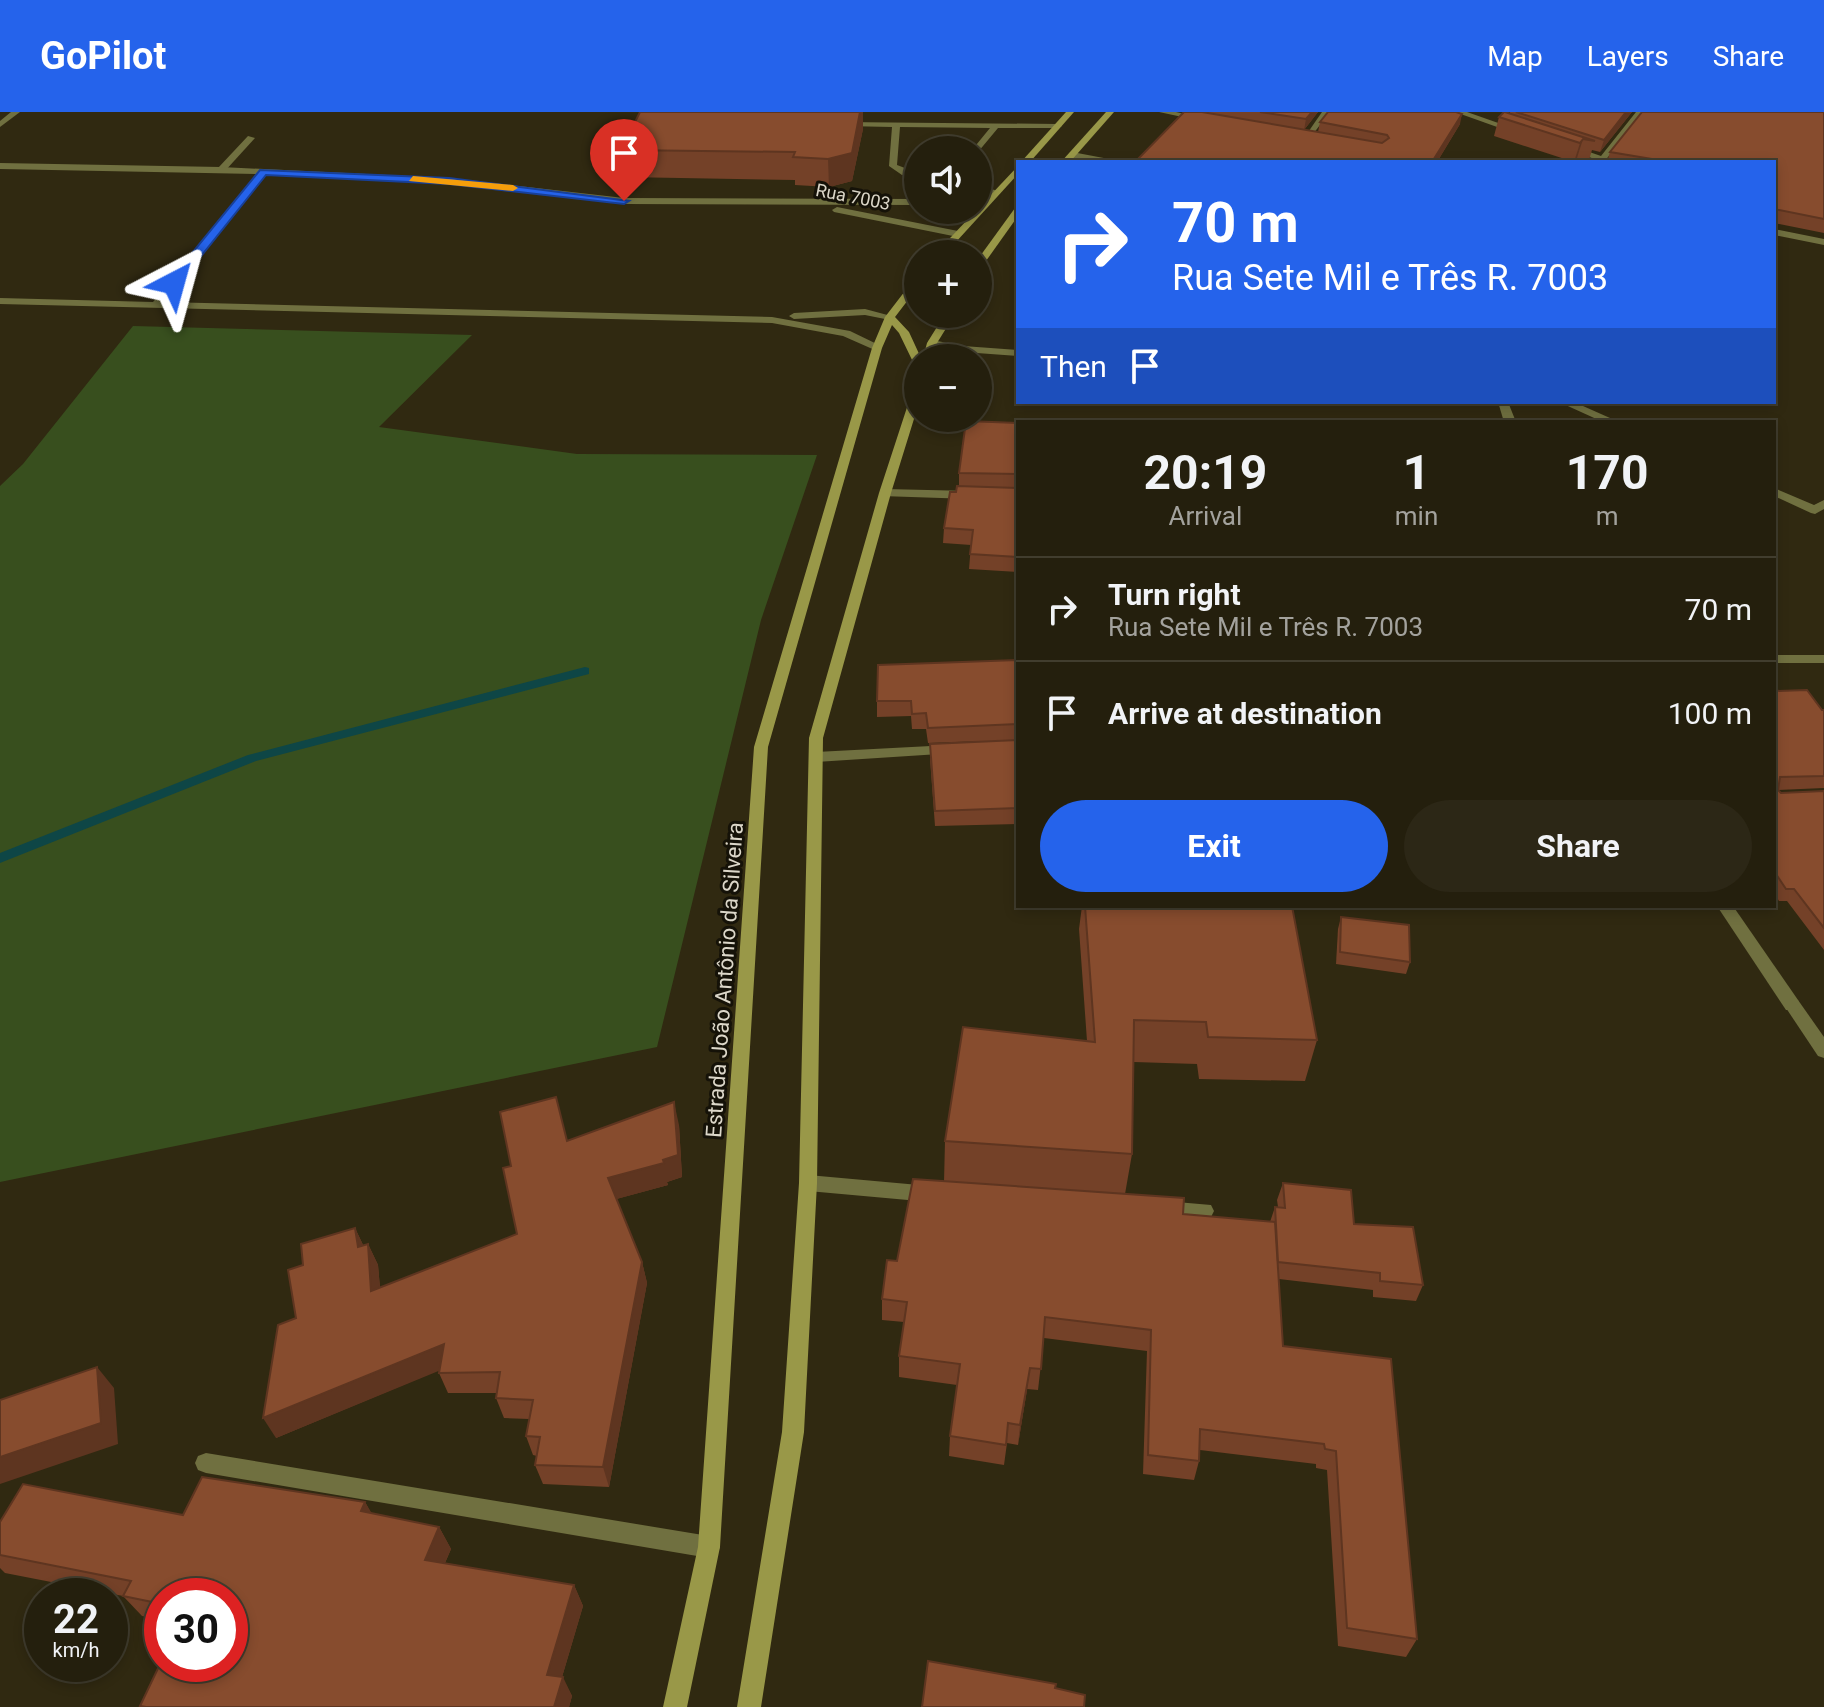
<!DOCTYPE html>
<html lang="en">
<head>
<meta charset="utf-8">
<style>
  body { margin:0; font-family:Roboto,sans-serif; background:#2c2716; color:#f1f3f6; height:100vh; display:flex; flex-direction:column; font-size:30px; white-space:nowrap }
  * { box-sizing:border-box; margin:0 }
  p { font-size:26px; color:#a3a29d }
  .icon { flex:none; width:44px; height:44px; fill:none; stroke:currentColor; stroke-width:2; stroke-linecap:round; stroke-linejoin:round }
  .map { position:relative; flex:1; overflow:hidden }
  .drawer { position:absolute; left:1016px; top:308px; width:760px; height:488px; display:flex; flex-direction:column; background:#241f0d; border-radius:0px; box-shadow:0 4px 12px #0003,0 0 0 2px #413d2e }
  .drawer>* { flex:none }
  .hud { position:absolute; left:1016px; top:48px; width:760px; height:244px; border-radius:0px; box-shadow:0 4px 12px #0003,0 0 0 2px #413d2e; background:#2563eb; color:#fff; overflow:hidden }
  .buttons { position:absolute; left:904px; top:24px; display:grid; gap:16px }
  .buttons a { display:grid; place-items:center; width:88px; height:88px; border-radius:50%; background:#241f0d; box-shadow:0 4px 12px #0003,0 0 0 2px #413d2e; font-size:40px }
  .speed { position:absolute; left:24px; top:1466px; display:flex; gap:16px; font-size:40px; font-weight:700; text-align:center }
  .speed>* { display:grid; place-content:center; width:104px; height:104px; border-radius:50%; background:#241f0d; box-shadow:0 4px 12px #0003,0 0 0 2px #413d2e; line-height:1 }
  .speed small { font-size:20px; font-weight:400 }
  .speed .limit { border:12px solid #d22; background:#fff; color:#111 }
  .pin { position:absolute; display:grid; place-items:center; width:68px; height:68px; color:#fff; margin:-82px -34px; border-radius:50% 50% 50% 0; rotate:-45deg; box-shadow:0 0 8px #0007 }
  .pin .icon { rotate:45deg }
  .me { position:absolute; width:88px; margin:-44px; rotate:39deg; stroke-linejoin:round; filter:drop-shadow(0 0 6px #0008) }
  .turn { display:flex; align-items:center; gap:28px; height:168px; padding:0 24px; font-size:36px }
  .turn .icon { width:104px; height:104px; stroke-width:2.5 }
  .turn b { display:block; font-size:56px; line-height:68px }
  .then { display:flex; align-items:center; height:76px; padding:0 24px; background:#0003; gap:16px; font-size:30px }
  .eta { display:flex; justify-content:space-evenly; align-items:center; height:136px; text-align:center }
  .eta b { font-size:48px; font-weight:700; line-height:56px }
  .action { display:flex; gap:16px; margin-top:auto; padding:16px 24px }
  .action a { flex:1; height:92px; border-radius:48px; background:#2563eb; color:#fff; font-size:32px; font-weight:700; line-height:92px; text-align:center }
  .action a+a { background:#2c2716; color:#f1f3f6 }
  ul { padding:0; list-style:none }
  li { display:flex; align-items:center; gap:24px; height:104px; padding:0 24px; border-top:2px solid #413d2e }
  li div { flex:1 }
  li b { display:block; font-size:30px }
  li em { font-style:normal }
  header { display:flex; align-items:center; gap:48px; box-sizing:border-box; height:112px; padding:0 40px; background:#2563eb; color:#fff }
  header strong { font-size:38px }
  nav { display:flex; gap:44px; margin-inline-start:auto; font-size:28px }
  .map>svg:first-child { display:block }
  .green { fill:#384f1e }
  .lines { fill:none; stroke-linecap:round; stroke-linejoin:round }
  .stream { fill:#0e4646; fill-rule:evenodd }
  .service { fill:#707040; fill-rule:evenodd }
  .minor { fill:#707040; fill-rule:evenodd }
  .secondary { fill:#999848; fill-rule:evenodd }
  .wall { fill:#744128 }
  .shaded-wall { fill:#5e3520 }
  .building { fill:#874c2e; stroke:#5e3520; stroke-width:2 }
  .route { fill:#2563eb; stroke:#184099; stroke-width:2 }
  .slow { fill:#f59e0b }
  .labels { text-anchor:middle; stroke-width:6; stroke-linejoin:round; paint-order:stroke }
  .far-street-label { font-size:18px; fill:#dcd7c9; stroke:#151208 }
  .street-label { font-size:22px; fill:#dcd7c9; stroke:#151208 }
</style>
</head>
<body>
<header>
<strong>GoPilot</strong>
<nav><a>Map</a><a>Layers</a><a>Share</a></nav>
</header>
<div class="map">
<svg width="1824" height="1595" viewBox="0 0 1824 1595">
  <rect width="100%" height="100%" fill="#302911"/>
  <path class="green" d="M 133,214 L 472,223 L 379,315 L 577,342 L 817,343 L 761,508 L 657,935 L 0,1070 L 0,374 L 23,352 Z"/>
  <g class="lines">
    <path class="stream" d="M 585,555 L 589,556 L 589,562 L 256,649 L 0,751 L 0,741 L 248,643 Z"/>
    <g class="service">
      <path d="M 11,0 L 20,0 L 0,15 L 0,9 Z"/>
      <path d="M 841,10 L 1058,12 L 1062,14 L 1058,16 L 998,16 L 978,40 L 972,38 L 990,16 L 900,15 L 897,53 L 918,61 L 918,67 L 902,63 L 889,54 L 892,15 L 844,14 Z"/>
      <path d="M 248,24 L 255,26 L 224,60 L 218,60 L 218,56 Z"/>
      <path d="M 978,74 L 999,79 L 1000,81 L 996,84 L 978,80 Z"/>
      <path d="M 1792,887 L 1798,888 L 1824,925 L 1824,946 L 1818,944 L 1784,893 L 1786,888 Z"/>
      <path d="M 808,1063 L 930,1074 L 937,1076 L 939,1082 L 937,1088 L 930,1090 L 808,1079 L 801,1077 L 799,1071 L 801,1065 Z"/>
      <path d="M 1165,1089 L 1211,1093 L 1214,1099 L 1211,1105 C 1196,1109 1173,1108 1158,1103 L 1156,1097 L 1158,1091 Z"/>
      <path d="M 206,1341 L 709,1424 L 717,1427 L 720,1435 L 717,1443 L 709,1446 L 206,1361 L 198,1358 L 195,1351 L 198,1344 Z"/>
    </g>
    <g class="minor">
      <path d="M 1159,0 L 1176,0 L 1205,7 L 1201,9 Z"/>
      <path d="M 1322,0 L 1330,0 L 1310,26 L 1304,26 Z"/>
      <path d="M 1455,0 L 1467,0 L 1521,19 L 1514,21 Z"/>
      <path d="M 1636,0 L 1644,0 L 1604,50 L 1596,50 L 1597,48 L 1565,36 L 1569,33 L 1601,44 Z"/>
      <path d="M 1072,40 L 1109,47 L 1113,50 L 1096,50 L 1069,45 L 1069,41 Z"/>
      <path d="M 0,51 L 221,55 L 449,66 L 624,86 L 918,87 L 918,93 L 624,92 L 449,72 L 266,63 L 164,190 L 772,205 L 850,219 L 881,234 L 882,236 L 877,239 L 843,224 L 772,211 L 0,192 L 0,186 L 153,190 L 258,62 L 0,57 Z"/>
      <path d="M 978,86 L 993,89 L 978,92 Z"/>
      <path d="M 837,95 L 958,119 L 963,122 L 958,125 L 834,100 L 832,98 Z"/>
      <path d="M 1774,117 L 1824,127 L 1824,133 L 1774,123 Z"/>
      <path d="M 865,197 L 895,205 L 890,208 L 865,203 L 794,207 L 789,204 L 794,201 Z"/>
      <path d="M 932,228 L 963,234 L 1018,238 L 1018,244 L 963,240 L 928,233 L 928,229 Z"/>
      <path d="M 1498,290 L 1508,290 L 1516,310 L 1504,310 Z"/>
      <path d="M 1559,290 L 1574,290 L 1619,310 L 1603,310 Z"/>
      <path d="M 1774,376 L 1814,393 L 1824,388 L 1824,397 L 1815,402 L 1811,401 L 1774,384 Z"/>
      <path d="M 885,377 L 971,379 L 977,383 L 971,387 L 881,384 L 881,378 Z"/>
      <rect x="1774" y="543" width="50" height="8"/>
      <path d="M 950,633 L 957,638 L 955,641 L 816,650 L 809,645 L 816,640 Z"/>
      <path d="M 1717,794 L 1733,794 L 1798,888 L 1800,893 L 1798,898 L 1786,898 Z"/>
    </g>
    <g class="secondary">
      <path d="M 1066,0 L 1074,0 L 1030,50 L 1021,50 Z"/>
      <path d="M 1106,0 L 1114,0 L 1070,50 L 1061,50 Z"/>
      <path d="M 1018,54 L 1018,62 L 945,142 L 935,142 Z"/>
      <path d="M 1018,95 L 1018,104 L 981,156 L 978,157 L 978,147 L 1015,96 Z"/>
      <path d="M 918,165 L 918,175 L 895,205 L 909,220 L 921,246 L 918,246 L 918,253 L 914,252 L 899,221 L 892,213 L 882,236 L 768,635 L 720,1435 L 687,1595 L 663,1595 L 698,1435 L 754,635 L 872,236 L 885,205 L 915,166 Z"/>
      <path d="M 945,202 L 955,202 L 937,231 L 933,246 L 923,246 L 927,231 Z"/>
      <path d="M 918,274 L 918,294 L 891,381 L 823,626 L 817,1071 L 804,1320 L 761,1595 L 737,1595 L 782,1320 L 799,1071 L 809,626 L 879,381 L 913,277 Z"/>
    </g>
  </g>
  <g class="wall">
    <path d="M 640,0 L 863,0 L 863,17 L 852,69 L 829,75 L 795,73 L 795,68 L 624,65 L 621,38 Z"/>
    <path d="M 1184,0 L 1318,0 L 1304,18 L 1318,20 L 1320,10 L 1460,12 L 1437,50 Z"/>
    <path d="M 1510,0 L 1632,0 L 1600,40 L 1592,38 L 1589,48 L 1577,46 L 1574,50 L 1494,24 L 1499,5 L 1510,1 Z"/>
    <path d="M 1824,0 L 1824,121 L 1774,111 L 1774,50 L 1607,50 L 1610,40 Z"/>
    <path d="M 1018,311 L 1018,460 L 969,457 L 971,433 L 943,431 L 944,416 L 959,375 L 959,361 Z"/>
    <path d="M 1018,548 L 1018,712 L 935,714 L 930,647 L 930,632 L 984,629 L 928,631 L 926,617 L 912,617 L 911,604 L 877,605 L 877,589 Z"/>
    <path d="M 1774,579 L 1824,598 L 1824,676 L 1778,678 L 1781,681 L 1824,679 L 1824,838 L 1787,789 L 1779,789 L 1774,781 Z"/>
    <path d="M 1082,794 L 1292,794 L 1317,928 L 1305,969 L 1199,967 L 1197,952 L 1134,950 L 1132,1042 L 1125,1082 L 1183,1102 L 1270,1110 L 1275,1095 L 1278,1095 L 1277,1088 L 1283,1071 L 1354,1112 L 1423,1173 L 1416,1189 L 1373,1185 L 1373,1178 L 1279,1167 L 1283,1234 L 1391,1247 L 1417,1527 L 1406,1545 L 1338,1534 L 1327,1358 L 1316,1356 L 1316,1352 L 1200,1338 L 1199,1349 L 1194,1368 L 1143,1362 L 1147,1239 L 1044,1226 L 1038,1278 L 1027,1277 L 1018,1333 L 1007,1331 L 1004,1353 L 949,1344 L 950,1324 L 957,1273 L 899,1265 L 899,1244 L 904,1210 L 882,1208 L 882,1187 L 897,1149 L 944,1070 L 945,1029 L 1087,929 L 1079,817 Z"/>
    <path d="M 1341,805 L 1410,850 L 1406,862 L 1336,852 L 1338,817 Z"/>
    <path d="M 679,1013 L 682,1065 L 667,1070 L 668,1073 L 616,1087 L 642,1150 L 647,1171 L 609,1375 L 543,1372 L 535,1353 L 537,1344 L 533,1343 L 526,1324 L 529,1307 L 504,1306 L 496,1286 L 497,1281 L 448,1281 L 439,1261 L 439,1258 L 276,1326 L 296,1206 L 303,1153 L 355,1116 L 363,1133 L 368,1132 L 378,1153 L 380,1176 L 517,1122 L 511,1054 L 567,1029 Z"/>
    <path d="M 365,1390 L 371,1401 L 439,1415 L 451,1437 L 445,1451 L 574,1473 L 583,1494 L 562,1565 L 572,1584 L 569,1595 L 142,1595 L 140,1594 L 230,1484 L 162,1484 L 162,1508 L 142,1504 L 123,1484 L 5,1461 L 0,1456 L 0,1410 L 183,1403 Z"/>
  </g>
  <g class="shaded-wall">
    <path d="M 860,0 L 863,0 L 863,17 L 852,69 L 829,75 L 828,47 Z"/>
    <path d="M 1312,0 L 1318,0 L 1304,18 L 1306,7 Z"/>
    <path d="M 1626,0 L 1632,0 L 1600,40 L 1604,28 Z"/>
    <path d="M 1462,2 L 1460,12 L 1437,50 L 1432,50 Z"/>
    <path d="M 1583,27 L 1577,46 L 1574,50 L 1580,31 Z"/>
    <path d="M 674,990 L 679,1013 L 682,1065 L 667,1070 L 668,1073 L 613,1088 L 608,1066 L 663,1048 Z"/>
    <path d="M 355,1116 L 365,1137 L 358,1135 Z"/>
    <path d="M 368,1132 L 378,1153 L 382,1200 L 371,1179 Z"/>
    <path d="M 642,1150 L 647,1171 L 609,1375 L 603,1355 Z"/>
    <path d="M 444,1232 L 453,1253 L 276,1326 L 263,1306 Z"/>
    <path d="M 97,1255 L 114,1276 L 118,1332 L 0,1372 L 0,1345 Z"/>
    <path d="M 1030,1256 L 1027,1277 L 1018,1333 L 1020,1313 Z"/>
    <path d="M 365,1390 L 378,1412 L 361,1399 Z"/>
    <path d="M 439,1415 L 451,1437 L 437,1469 L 425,1448 Z"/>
    <path d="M 574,1473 L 583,1494 L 557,1582 L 547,1563 Z"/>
    <path d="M 563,1565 L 572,1584 L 569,1595 L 554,1595 Z"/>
  </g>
  <g class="building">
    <path d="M 640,0 L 860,0 L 852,41 L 828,47 L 793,45 L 795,40 L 621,38 Z"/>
    <path d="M 1184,0 L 1202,0 L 1382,31 L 1389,26 L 1387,23 L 1320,10 L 1328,0 L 1456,0 L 1462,2 L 1432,50 L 1135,50 Z"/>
    <path d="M 1260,0 L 1312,0 L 1306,7 Z"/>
    <path d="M 1504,0 L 1505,0 L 1595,29 L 1583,27 L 1580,31 L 1499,5 Z"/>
    <path d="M 1516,0 L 1626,0 L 1604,28 Z"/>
    <path d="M 1642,0 L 1824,0 L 1824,107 L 1774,97 L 1774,50 L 1657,50 L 1658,48 L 1610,40 Z"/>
    <path d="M 966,309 L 1018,311 L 1018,362 L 959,361 Z"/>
    <path d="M 957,374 L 1018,376 L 1018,445 L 970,442 L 973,418 L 944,416 L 950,380 L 956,380 Z"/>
    <path d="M 1018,548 L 1018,612 L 928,616 L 926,601 L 912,602 L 911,589 L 877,589 L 878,553 Z"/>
    <path d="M 1807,578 L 1822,598 L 1824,598 L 1824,664 L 1780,665 L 1778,678 L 1781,681 L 1824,679 L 1824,816 L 1794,777 L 1786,777 L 1774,759 L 1774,579 Z"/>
    <path d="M 1018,628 L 1018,696 L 935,699 L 930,632 Z"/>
    <path d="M 1085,794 L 1292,794 L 1317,928 L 1208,925 L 1206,910 L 1134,908 L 1132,1042 L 945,1029 L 963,915 L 1095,930 Z"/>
    <path d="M 1341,805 L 1409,813 L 1410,850 L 1340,840 Z"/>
    <path d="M 556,985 L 567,1029 L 674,990 L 678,1043 L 663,1048 L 664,1051 L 608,1066 L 642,1150 L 603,1355 L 535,1353 L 540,1325 L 526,1324 L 533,1288 L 496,1286 L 500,1260 L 439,1261 L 444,1232 L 263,1306 L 278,1213 L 296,1206 L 288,1158 L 303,1153 L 301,1132 L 355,1116 L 358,1135 L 368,1132 L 371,1179 L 517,1122 L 503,1056 L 511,1054 L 500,1000 Z"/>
    <path d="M 913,1067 L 1184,1086 L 1183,1102 L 1275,1110 L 1283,1234 L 1391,1247 L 1417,1527 L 1347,1516 L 1336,1339 L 1325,1337 L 1324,1332 L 1200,1317 L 1199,1349 L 1148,1343 L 1151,1218 L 1045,1205 L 1041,1257 L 1030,1256 L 1020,1313 L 1008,1311 L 1006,1333 L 950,1324 L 960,1252 L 899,1244 L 907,1190 L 882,1187 L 887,1148 L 897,1149 Z"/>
    <path d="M 1283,1071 L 1351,1078 L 1354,1112 L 1413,1115 L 1423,1173 L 1380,1169 L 1380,1161 L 1278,1150 L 1275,1095 L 1285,1096 Z"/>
    <path d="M 97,1255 L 101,1311 L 0,1345 L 0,1288 Z"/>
    <path d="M 202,1365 L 365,1390 L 361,1399 L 439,1415 L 425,1448 L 574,1473 L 547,1563 L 563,1565 L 554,1595 L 146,1595 L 140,1594 L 162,1548 L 162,1552 L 230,1552 L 230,1484 L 162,1484 L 162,1492 L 123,1484 L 131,1469 L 0,1443 L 0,1410 L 23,1372 L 183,1403 Z"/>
    <path d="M 928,1549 L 1056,1572 L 1055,1576 L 1085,1583 L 1084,1595 L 922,1595 Z"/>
  </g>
  <path class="route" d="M 260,58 L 449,66 L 629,89 L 624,92 L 449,72 L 266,63 L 178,173 L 170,173 L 170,168 Z"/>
  <path class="slow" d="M 413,64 L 513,73 L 518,76 L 513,79 L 409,69 Z"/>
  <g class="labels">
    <g class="far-street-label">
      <text transform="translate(853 85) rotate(11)" y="6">Rua 7003</text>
    </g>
    <g class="street-label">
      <text transform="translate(724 868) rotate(-86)" y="8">Estrada João Antônio da Silveira</text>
    </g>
  </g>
</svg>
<div class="buttons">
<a><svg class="icon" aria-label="sound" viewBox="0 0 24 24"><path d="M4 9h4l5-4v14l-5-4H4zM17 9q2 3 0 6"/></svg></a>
<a>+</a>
<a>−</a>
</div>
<div class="speed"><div>22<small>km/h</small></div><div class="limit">30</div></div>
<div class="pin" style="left:624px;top:89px;background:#d93025"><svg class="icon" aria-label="arrive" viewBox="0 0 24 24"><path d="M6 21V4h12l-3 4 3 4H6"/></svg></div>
<svg class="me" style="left:174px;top:171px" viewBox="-20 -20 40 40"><path d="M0-17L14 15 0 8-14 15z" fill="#2563eb" stroke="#fff" stroke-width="4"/></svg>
<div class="hud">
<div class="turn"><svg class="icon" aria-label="right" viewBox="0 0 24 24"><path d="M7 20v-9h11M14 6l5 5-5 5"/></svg><div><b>70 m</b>Rua Sete Mil e Três R. 7003</div></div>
<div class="then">Then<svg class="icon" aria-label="arrive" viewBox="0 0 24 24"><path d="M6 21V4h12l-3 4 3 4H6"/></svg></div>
</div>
<section class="drawer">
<div class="eta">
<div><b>20:19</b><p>Arrival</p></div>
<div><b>1</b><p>min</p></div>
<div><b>170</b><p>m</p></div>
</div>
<ul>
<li><svg class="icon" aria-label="right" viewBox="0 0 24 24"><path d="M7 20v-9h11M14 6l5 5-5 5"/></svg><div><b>Turn right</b><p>Rua Sete Mil e Três R. 7003</p></div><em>70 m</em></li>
<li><svg class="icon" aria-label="arrive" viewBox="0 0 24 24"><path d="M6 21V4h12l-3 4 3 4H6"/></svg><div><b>Arrive at destination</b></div><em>100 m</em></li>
</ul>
<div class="action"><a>Exit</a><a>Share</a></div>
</section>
</div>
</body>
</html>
